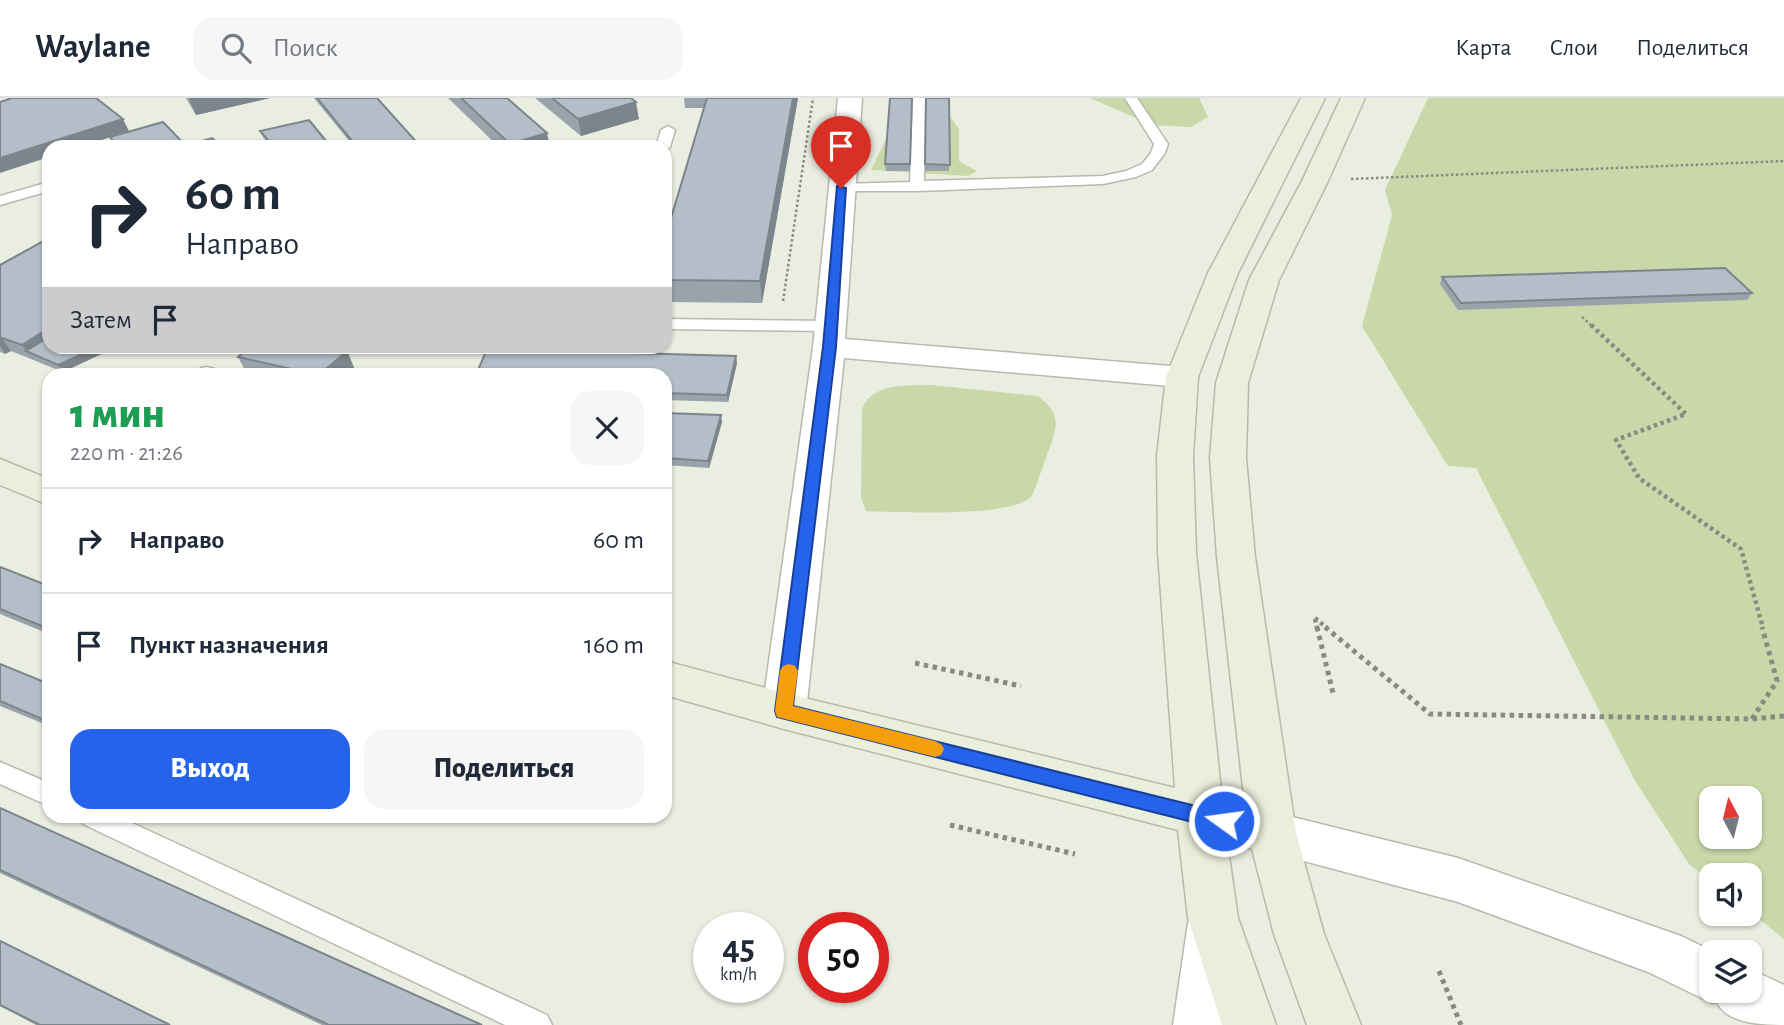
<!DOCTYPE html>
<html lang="ru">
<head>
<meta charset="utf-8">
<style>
  body { margin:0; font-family:"Alegreya Sans",sans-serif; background:#f6f6f7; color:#1f2937; height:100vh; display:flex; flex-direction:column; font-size:26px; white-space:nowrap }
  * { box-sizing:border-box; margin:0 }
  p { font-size:23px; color:#747a83 }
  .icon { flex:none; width:38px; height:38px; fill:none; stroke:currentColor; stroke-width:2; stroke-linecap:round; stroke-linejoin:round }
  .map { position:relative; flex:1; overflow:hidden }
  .sheet { position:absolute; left:42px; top:270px; width:630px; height:455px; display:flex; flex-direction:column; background:#fff; border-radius:21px; box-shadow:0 2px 5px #0004 }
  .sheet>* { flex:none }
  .top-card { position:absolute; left:42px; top:42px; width:630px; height:214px; border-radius:21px; box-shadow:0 2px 5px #0004; background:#fff; color:#1f2937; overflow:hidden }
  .needle { width:46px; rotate:353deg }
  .tools { position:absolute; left:1699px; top:688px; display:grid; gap:14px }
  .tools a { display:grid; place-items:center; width:63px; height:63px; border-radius:14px; background:#fff; box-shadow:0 2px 5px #0004; font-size:35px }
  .speed { position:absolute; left:693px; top:814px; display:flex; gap:14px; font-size:35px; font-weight:700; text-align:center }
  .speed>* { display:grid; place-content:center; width:91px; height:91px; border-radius:50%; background:#fff; box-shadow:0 2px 5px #0004; line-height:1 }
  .speed small { font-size:18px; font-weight:400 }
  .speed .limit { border:10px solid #d22; background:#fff; color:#111 }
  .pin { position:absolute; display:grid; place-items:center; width:60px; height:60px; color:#fff; margin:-72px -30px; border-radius:50% 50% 50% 0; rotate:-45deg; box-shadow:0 0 7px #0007 }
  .pin .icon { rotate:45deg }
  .me { position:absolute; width:77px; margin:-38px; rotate:284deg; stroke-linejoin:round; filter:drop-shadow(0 0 5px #0008) }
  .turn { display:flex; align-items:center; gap:24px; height:147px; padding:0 28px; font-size:32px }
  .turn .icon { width:91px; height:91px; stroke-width:2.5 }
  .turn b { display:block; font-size:49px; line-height:60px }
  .then { display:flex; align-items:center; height:66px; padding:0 28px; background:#0003; gap:14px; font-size:26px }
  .round { display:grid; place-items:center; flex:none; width:74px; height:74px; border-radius:21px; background:#f6f6f7 }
  .overview { display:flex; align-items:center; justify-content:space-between; height:119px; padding:0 28px }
  h1 { font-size:42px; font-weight:800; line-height:52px; color:#1e9e55 }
  .action { display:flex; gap:14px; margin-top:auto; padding:14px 28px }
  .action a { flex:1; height:80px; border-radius:21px; background:#2563eb; color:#fff; font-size:28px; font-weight:800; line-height:80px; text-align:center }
  .action a+a { background:#f6f6f7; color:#1f2937 }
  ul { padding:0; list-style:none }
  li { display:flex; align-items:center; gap:21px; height:105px; padding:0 28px; border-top:2px solid #e0e1e3 }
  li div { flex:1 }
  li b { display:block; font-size:26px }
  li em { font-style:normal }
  header { display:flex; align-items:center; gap:42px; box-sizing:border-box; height:98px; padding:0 35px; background:#fff; border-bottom:2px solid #e0e1e3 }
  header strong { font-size:33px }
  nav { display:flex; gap:38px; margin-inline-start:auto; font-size:24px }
  .search { width:490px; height:63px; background:#f6f6f7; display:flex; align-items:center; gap:18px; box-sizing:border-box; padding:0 24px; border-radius:21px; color:#747a83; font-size:26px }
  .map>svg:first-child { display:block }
  .green { fill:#cad7a8; fill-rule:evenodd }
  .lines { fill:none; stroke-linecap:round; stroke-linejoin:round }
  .lane-casing { stroke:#b6baad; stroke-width:3 }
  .street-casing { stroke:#b6baad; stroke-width:3 }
  .secondary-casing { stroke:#b6baad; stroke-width:3 }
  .path-far2 { stroke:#898b82; stroke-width:2.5; stroke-dasharray:2.5 2.5; stroke-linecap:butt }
  .path-far1 { stroke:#898b82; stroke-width:4.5; stroke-dasharray:3.5 3.5; stroke-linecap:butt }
  .path { stroke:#898b82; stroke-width:5; stroke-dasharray:4.5 4.5; stroke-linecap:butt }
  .lane { fill:#fff; fill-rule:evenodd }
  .street { fill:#fff; fill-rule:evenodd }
  .secondary { fill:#e9efda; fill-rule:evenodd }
  .wall { fill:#9aa3ac }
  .shaded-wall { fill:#7d858c }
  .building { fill:#b3bec8; stroke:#7d858c; stroke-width:2 }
  .route { fill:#2563eb; stroke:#184099; stroke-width:2 }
  .slow { fill:#f59e0b }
</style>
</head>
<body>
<header>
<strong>Waylane</strong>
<div class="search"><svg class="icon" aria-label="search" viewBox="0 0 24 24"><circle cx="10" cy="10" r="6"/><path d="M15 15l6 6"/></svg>Поиск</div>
<nav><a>Карта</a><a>Слои</a><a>Поделиться</a></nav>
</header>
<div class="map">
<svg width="1784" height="927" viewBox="0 0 1784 927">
  <rect width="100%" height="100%" fill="#eaeee1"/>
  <g class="green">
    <path d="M 908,0 L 945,0 L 943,9 L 959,31 L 959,63 L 977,73 L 968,78 L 871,72 L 885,43 L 903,24 Z"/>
    <path d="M 1090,0 L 1199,0 L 1208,19 L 1191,29 L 1152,27 Z"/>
    <path d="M 1428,0 L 1784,0 L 1784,841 L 1750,814 L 1750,777 L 1712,777 L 1711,784 L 1689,766 L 1634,681 L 1476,370 L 1448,368 L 1362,228 L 1392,117 L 1385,92 ZM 1712,700 L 1750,700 L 1750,738 L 1712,738 Z"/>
    <path d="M 931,287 L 1038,298 C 1059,314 1059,325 1050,349 C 1046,358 1035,394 1031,399 C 1010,420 898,414 866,413 L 861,400 L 862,311 C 873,284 906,288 931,287 Z"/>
  </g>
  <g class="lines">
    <defs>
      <g id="lane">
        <path d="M 913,0 L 925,0 L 924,83 L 1103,78 L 1126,73 L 1142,66 L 1151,55 L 1154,46 L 1125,0 L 1137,0 L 1168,46 L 1165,55 L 1152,72 L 1136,79 L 1103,86 L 917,93 L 836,93 L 834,90 L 836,87 L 841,86 L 910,84 Z"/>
        <path d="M 668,28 L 675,32 L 670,49 L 665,53 L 665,49 L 656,49 L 661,32 Z"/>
        <path d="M 49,84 L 49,93 L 0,107 L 0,98 Z"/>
        <path d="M 665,221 L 830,223 L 838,228 L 830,233 L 665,231 Z"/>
        <path d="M 207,269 L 218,272 L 221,276 L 200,276 L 201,270 Z"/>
        <path d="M 0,664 L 49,685 L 49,708 L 0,686 Z"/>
        <path d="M 79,718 L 117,718 L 547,917 L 552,927 L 505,927 L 83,726 Z"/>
      </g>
      <g id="street">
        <path d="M 838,0 L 862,0 L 845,241 L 1182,269 L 1193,272 L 1198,279 L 1193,286 L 1182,289 L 844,260 L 806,613 L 799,625 L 784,631 L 769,625 L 762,613 L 813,249 Z"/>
        <path d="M 1272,714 L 1458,760 L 1681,838 L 1714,854 L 1712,854 L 1712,892 L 1750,892 L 1750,871 L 1784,887 L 1784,927 C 1764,927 1726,926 1717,904 L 1712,905 L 1648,874 L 1458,804 L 1255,750 L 1248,735 L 1255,720 Z"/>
        <path d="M 1213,801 L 1231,808 L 1238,825 L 1227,927 L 1173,927 L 1188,825 L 1195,808 Z"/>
      </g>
      <g id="secondary">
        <path d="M 1301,0 L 1325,0 L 1238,175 L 1198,279 L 1193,358 L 1196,455 L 1222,702 L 1245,708 L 1217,459 L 1210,360 L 1216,285 L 1249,182 L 1302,83 L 1341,0 L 1365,0 L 1328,83 L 1279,182 L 1248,285 L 1246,360 L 1255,459 L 1296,735 L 1324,836 L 1361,927 L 1307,927 L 1274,836 L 1252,751 L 1227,744 L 1238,820 L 1276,927 L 1222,927 L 1188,820 L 1178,732 L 784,631 L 665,597 L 665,563 L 784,595 L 1175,690 L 1158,455 L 1157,358 L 1166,279 L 1208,175 Z"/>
        <path d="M 0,361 L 49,381 L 49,407 L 0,387 Z"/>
      </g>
    </defs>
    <use href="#lane" class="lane-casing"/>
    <use href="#street" class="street-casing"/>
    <use href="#secondary" class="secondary-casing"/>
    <g class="path-far2">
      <path d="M 1351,81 L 1784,63"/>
      <path d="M 783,203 L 813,0"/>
      <path d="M 1582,219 L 1593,229"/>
    </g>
    <g class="path-far1">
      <path d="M 1591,227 L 1686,316 L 1616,342 L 1639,380 L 1741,451 L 1763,530"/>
      <path d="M 1315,520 L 1327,530"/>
      <path d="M 1315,521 L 1317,530"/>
    </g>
    <g class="path">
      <path d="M 1317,529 L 1333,595"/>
      <path d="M 1325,529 L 1430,616 L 1752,621 L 1784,618"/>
      <path d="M 915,565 L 1021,588"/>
      <path d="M 1752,621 L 1777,583 L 1762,529"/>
      <path d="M 950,727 L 1075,756"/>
      <path d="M 1439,873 L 1461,927"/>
    </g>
    <use href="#lane" class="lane"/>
    <use href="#street" class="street"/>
    <use href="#secondary" class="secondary"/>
  </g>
  <g class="wall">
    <path d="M 186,0 L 270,0 L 196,17 Z"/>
    <path d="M 314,0 L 377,0 L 421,49 L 354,49 Z"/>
    <path d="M 448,0 L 507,0 L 550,49 L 499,49 Z"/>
    <path d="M 535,0 L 631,0 L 639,21 L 581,38 Z"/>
    <path d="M 684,0 L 798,0 L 762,205 L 665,204 L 665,140 L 704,10 L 685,10 Z"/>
    <path d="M 912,0 L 910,73 L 886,73 L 885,66 Z"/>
    <path d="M 926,0 L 949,0 L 949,73 L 925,73 Z"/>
    <path d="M 260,33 L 331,49 L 271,49 L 263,39 Z"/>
    <path d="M 0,167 L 63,274 L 11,253 L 5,256 L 0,254 Z"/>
    <path d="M 1442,179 L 1752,195 L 1747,202 L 1458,212 L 1440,186 Z"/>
    <path d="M 514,248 L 529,248 L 518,252 L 737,265 L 728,304 L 665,302 L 665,276 L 479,276 L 478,272 L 517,252 Z"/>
    <path d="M 347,253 L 355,272 L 350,276 L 247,276 L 238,259 Z"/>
    <path d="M 665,315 L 722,324 L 709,370 L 665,367 Z"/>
    <path d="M 0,469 L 49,488 L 49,536 L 0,516 Z"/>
    <path d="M 0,566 L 49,586 L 49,628 L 0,608 Z"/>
    <path d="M 0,710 L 482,927 L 322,927 L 0,775 Z"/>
    <path d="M 0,843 L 170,927 L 36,927 L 0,908 Z"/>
  </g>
  <g class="shaded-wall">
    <path d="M 191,0 L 270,0 L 196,17 L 189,1 Z"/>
    <path d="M 793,0 L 798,0 L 762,205 L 760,183 Z"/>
    <path d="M 636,4 L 639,21 L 581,38 L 578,21 Z"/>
    <path d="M 123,21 L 129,33 L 80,49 L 49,49 L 49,59 L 0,75 L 0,60 Z"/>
    <path d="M 547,35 L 550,49 L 511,49 L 510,46 Z"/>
    <path d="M 49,230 L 49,248 L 26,253 L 22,247 Z"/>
    <path d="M 2,240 L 11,253 L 5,256 L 0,248 L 0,241 Z"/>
    <path d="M 100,248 L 119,248 L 63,274 L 58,267 Z"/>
    <path d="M 516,248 L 529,248 L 518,253 Z"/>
    <path d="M 347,253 L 355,272 L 350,276 L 320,276 Z"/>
    <path d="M 736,258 L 737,265 L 728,304 L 727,297 Z"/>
    <path d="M 721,317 L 722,324 L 709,370 L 708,363 Z"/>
  </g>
  <g class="building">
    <path d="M 12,0 L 96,0 L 123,21 L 0,60 L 0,4 Z"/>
    <path d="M 317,0 L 377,0 L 421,49 L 357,49 Z"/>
    <path d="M 461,0 L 507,0 L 547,35 L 510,46 Z"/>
    <path d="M 552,0 L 631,0 L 636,4 L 578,21 Z"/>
    <path d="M 707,0 L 793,0 L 760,183 L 665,182 L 665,140 Z"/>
    <path d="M 890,0 L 912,0 L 910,66 L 885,66 Z"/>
    <path d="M 926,0 L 949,0 L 950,67 L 925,66 Z"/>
    <path d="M 309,22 L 331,49 L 274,49 L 260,33 Z"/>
    <path d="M 163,24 L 187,49 L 118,49 L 110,39 Z"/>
    <path d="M 212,40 L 222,49 L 185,48 Z"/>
    <path d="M 49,140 L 49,230 L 22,247 L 2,240 L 0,241 L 0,167 Z"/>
    <path d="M 1725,170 L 1752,195 L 1461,205 L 1442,179 Z"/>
    <path d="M 49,239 L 49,248 L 100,248 L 58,267 L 26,253 Z"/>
    <path d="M 250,248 L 326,248 L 347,253 L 320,276 L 314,276 L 238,259 Z"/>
    <path d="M 487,251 L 736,258 L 727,297 L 665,295 L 665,276 L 495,276 L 498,272 L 478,272 Z"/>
    <path d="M 665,315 L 721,317 L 708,363 L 665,360 Z"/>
    <path d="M 0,469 L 49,488 L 49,531 L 0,511 Z"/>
    <path d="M 0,566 L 49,586 L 49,624 L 0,603 Z"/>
    <path d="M 0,710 L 482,927 L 329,927 L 0,772 Z"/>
    <path d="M 0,843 L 170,927 L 40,927 L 0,907 Z"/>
  </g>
  <path class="route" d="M 837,88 L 846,90 L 836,249 L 793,608 L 1224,715 L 1231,717 L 1234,723 L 1231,729 L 1224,732 L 777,619 L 775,613 L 823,249 Z"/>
  <path class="slow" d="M 789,566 L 795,568 L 798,573 L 793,608 L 935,643 L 941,646 L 944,651 L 941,657 L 935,659 L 777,619 L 775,613 L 780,573 L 783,568 Z"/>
</svg>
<div class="tools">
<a><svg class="needle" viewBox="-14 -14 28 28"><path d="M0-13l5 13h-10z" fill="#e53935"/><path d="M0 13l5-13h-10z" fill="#747a83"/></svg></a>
<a><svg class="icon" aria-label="sound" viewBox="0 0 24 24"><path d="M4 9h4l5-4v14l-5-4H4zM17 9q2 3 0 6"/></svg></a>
<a><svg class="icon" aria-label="layers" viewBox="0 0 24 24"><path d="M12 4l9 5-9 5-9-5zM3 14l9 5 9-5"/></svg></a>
</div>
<div class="speed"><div>45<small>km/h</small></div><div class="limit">50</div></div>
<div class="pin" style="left:841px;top:90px;background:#d93025"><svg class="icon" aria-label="arrive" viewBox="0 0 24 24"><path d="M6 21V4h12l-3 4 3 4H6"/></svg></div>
<svg class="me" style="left:1224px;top:723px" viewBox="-20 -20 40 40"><circle r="17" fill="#2563eb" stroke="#fff" stroke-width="3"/><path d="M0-11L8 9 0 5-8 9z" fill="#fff"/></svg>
<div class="top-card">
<div class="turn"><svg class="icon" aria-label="right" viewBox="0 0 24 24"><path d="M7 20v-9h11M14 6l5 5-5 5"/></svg><div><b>60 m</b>Направо</div></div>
<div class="then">Затем<svg class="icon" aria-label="arrive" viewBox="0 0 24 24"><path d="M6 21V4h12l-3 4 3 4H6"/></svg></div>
</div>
<section class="sheet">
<div class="overview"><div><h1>1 мин</h1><p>220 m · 21:26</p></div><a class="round"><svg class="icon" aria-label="close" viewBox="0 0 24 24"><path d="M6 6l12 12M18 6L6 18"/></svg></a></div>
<ul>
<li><svg class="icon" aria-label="right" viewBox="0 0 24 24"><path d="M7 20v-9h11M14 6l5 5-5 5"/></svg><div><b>Направо</b></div><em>60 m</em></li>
<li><svg class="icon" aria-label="arrive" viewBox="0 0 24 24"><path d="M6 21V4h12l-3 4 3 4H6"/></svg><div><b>Пункт назначения</b></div><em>160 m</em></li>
</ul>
<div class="action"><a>Выход</a><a>Поделиться</a></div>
</section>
</div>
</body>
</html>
